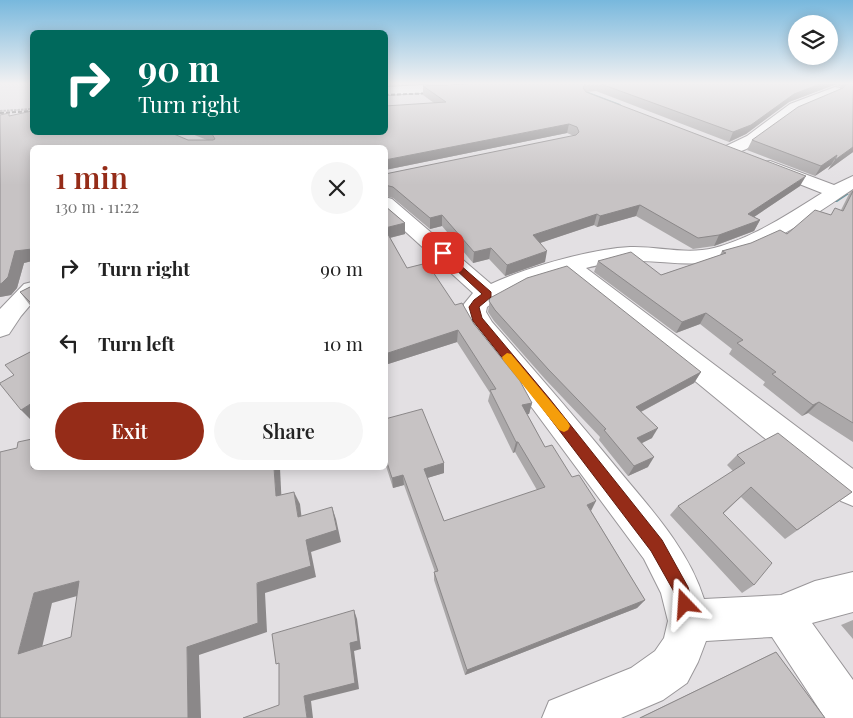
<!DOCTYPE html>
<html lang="en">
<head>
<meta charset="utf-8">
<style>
  body { margin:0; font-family:"Playfair Display",serif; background:#f6f6f6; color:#222; height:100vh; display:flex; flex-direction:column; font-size:19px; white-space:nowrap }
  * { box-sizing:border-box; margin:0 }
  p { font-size:16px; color:#767676 }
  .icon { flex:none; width:28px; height:28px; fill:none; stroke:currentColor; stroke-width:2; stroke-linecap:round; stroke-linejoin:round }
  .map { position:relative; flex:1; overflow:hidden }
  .sheet { position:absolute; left:30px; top:145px; width:358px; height:325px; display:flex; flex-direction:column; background:#fff; border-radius:8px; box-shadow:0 2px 12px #0003 }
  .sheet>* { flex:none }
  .hud { position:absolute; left:30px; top:30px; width:358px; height:105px; border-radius:8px; box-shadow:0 2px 12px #0003; background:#00695c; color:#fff; overflow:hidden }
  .buttons { position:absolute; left:788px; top:15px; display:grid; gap:10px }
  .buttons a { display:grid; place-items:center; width:50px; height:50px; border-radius:50%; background:#fff; box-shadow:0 2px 12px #0003; font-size:25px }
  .pin { position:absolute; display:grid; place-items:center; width:42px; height:42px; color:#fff; margin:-21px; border-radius:10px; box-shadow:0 2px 8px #0006 }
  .me { position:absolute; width:55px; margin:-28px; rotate:340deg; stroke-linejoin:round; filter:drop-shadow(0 0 4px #0008) }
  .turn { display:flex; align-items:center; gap:18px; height:105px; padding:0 25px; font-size:22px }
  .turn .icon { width:65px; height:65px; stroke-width:2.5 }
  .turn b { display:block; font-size:35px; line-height:42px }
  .round { display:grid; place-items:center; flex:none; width:52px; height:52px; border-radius:26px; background:#f6f6f6 }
  .headline { display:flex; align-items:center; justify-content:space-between; height:85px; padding:0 25px }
  h1 { font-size:30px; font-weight:600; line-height:38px; color:#952c18 }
  .primary-button { display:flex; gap:10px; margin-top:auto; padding:10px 25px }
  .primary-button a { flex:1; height:58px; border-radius:30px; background:#952c18; color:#fff; font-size:20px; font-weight:600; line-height:58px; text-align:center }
  .primary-button a+a { background:#f6f6f6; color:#222 }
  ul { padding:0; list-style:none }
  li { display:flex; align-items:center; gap:15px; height:75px; padding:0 25px }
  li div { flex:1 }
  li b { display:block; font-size:19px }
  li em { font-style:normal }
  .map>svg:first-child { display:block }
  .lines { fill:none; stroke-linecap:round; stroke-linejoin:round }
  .stream { fill:#6197a1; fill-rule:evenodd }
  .minor-casing { stroke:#999699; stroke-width:2 }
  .path { stroke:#a4a2a4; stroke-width:2; stroke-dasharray:2.5 1; stroke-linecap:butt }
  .minor { fill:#fff; fill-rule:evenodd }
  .rail { stroke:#747374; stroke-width:2; stroke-dasharray:4 2; stroke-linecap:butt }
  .wall { fill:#aba8a9 }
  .shaded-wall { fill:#8b8889 }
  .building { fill:#c7c3c4; stroke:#8b8889; fill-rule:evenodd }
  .route { fill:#952c18; stroke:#611d10 }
  .slow { fill:#f59e0b }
</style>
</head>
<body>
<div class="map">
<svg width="853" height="718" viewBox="0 0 853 718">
  <rect width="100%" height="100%" fill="#e3e0e3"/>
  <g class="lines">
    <g class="stream">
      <path d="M 578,88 L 620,104 L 621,105 L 618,106 L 577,90 Z"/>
      <path d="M 844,193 L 849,194 L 837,202 L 833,202 L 833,200 Z"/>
    </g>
    <defs>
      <g id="minor">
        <path d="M 444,84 L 522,84 L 516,88 L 385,95 L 385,87 Z"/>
        <path d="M 835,87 L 840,88 L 841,91 C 832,103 813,103 800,110 C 780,121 748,159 724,153 L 722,150 L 724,147 L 747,136 L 790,104 Z"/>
        <path d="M 770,161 L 834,185 L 853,176 L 853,189 C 808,219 759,256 704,263 C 682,265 660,261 639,261 C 621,260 603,264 586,268 L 853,469 L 853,506 L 841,501 L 565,274 C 538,281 509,290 487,307 L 486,312 L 492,322 C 534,370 576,418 616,467 C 650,508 688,548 704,599 L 781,595 L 815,581 L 853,572 L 853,612 L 812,623 L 853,680 L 853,718 L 825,718 L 772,637 L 706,641 L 698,662 L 687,683 L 663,700 L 621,718 L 542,718 L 549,701 L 631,668 L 655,651 L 664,638 L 668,621 L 661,593 L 644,559 L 533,409 L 474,334 L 462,312 L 464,304 L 473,293 L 385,213 L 385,197 L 392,199 L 491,284 C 527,267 591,249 630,247 C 658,246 686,255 714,248 C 753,238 788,214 822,193 L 764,170 L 761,166 L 764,162 Z"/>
        <path d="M 32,282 L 32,303 L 21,316 L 9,334 L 0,337 L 0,309 L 24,284 Z"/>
      </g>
    </defs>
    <use href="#minor" class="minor-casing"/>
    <path class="path" d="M 0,111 L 32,109"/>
    <use href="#minor" class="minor"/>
    <g class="rail">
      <path d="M 385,95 L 435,93"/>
      <path d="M 0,113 L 32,111"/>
    </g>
  </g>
  <g class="wall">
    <path d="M 467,84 L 853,84 L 853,152 L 828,170 L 831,165 L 815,176 L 747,150 L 752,140 L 842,89 L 840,86 L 834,85 L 789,102 L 746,134 L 729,142 L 596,91 L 586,92 L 800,186 L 754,217 L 760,220 L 754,231 L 714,246 L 693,249 L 636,216 L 597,227 L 594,225 L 540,243 L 545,262 L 505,276 L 489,259 L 473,263 L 442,226 L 430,229 L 393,198 L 385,196 L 385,174 L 574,136 L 567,133 L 385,170 L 385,148 L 32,148 L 32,261 L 24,263 L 17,288 L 11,295 L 0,297 L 0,115 L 188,140 L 207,140 L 187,132 L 385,132 L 434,103 L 423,95 L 423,86 Z"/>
    <path d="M 853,189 L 853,442 L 808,413 L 802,416 L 763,385 L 765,382 L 729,354 L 732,349 L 700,324 L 676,333 L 594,272 L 598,261 L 661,275 L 720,255 L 722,251 L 787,234 L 831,215 L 841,210 L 849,194 Z"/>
    <path d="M 385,206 L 405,223 L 405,234 L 390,238 L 407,268 L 455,305 L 474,324 L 532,403 L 529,414 L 527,414 L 545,447 L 591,511 L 645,600 L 637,608 L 465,675 L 434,580 L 434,572 L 435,572 L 404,485 L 393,488 L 385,463 L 385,419 L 444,463 L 444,473 L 427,478 L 444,521 L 537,490 L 515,452 L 513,453 L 488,401 L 490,393 L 457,342 L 385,365 Z"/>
    <path d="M 32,286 L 32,308 L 20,292 Z"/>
    <path d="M 490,298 L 701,372 L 694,383 L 641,412 L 652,438 L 642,443 L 648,467 L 628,476 L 599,440 L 600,437 L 545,379 L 494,321 L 488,312 Z"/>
    <path d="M 737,455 L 852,492 L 785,539 L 741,497 L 723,514 L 754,585 L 742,593 L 670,515 L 678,506 L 733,471 L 727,465 Z"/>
    <path d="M 853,620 L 853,639 L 841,625 Z"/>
    <path d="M 776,652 L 825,718 L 639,718 L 769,655 Z"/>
  </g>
  <g class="shaded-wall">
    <path d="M 820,84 L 835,84 L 834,85 L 789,102 L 746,134 L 729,142 L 733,132 L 794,94 Z"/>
    <path d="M 569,124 L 567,133 L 385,170 L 385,160 Z"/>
    <path d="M 853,147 L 853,152 L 828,170 L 835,160 Z"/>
    <path d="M 837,155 L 831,165 L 815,176 L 821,166 Z"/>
    <path d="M 806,176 L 800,186 L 742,225 L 748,214 Z"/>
    <path d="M 640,205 L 636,216 L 597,227 L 600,216 Z"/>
    <path d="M 597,214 L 594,225 L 531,246 L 533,235 Z"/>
    <path d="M 442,215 L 442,226 L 430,229 L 430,218 Z"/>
    <path d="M 760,220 L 754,231 L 714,246 L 719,235 Z"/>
    <path d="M 405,223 L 405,234 L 385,239 L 385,228 Z"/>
    <path d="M 491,248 L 489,259 L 473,263 L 474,252 Z"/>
    <path d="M 32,249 L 32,261 L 24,263 L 17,288 L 11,295 L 0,297 L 0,284 L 15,251 Z"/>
    <path d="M 547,251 L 545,262 L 505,276 L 507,265 Z"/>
    <path d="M 706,313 L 700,324 L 676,333 L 682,322 Z"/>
    <path d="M 458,330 L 457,342 L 385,365 L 385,354 Z"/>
    <path d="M 701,372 L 694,383 L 631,417 L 636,407 Z"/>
    <path d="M 819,402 L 808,413 L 802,416 L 813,405 Z"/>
    <path d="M 32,403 L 32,421 L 21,410 Z"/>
    <path d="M 532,403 L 529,414 L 519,416 L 522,405 Z"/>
    <path d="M 658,428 L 652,438 L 632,448 L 637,438 Z"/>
    <path d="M 516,442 L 518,442 L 515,452 L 513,453 Z"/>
    <path d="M 654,457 L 648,467 L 628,476 L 634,466 Z"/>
    <path d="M 444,463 L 444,473 L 424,479 L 424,469 Z"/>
    <path d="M 274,468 L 280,468 L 282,509 L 276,496 Z"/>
    <path d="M 403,475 L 404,485 L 393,488 L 392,478 Z"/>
    <path d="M 294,492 L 300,504 L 303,529 L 298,517 Z"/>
    <path d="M 596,501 L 591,511 L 587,505 Z"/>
    <path d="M 332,507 L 336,519 L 341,542 L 311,552 L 316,577 L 265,593 L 267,632 L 199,655 L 201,718 L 188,718 L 187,647 L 306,540 Z"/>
    <path d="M 79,581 L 95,591 L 52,603 L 39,661 L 18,654 L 34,593 Z"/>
    <path d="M 645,600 L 637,608 L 465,675 L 467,670 Z"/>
    <path d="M 354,610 L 357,619 L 361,649 L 354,651 L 359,689 L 311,701 L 313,718 L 307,718 L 304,696 L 350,643 Z"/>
  </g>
  <g class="building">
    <path d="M 468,84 L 585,84 L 583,88 L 586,92 L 806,176 L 748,214 L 760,220 L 719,235 L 698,238 L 640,205 L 600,216 L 597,214 L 533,235 L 547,251 L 507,265 L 491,248 L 474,252 L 442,215 L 430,218 L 393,187 L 385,185 L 385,174 L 576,135 L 579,132 L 577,127 L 569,124 L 385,160 L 385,148 L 32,148 L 32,246 L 31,246 L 32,247 L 32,249 L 15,251 L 8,277 L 2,283 L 0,284 L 0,115 L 9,113 L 9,116 L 32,111 L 32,132 L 169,132 L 188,140 L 213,140 L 215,139 L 212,134 L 209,132 L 385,132 L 385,106 L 446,102 L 423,86 Z"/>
    <path d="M 601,84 L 820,84 L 794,94 L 751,125 L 733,132 Z"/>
    <path d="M 846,84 L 853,84 L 853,147 L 835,160 L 837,155 L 821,166 L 752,140 L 798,107 L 843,88 Z"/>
    <path d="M 853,191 L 853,423 L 819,402 L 813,405 L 772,374 L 776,372 L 737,343 L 743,340 L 706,313 L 682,322 L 598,261 L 631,252 L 661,275 L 726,253 L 722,251 L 751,243 L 780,230 L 787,234 L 815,210 L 831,215 L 835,208 L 843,211 Z"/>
    <path d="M 385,206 L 405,223 L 385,228 Z"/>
    <path d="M 385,229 L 407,268 L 427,263 L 455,305 L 462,303 L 474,324 L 520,381 L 532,403 L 522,405 L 545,447 L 552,445 L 572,477 L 579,475 L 596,501 L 587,505 L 645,600 L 467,670 L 434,572 L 438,571 L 403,475 L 392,478 L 385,456 L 385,419 L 422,409 L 444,463 L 424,469 L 444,521 L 545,487 L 518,442 L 516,442 L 490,390 L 496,389 L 458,330 L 385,354 Z"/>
    <path d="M 567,266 L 701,372 L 636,407 L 658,428 L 637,438 L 654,457 L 634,466 L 604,430 L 606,429 L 548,369 L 495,310 L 489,301 L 490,298 L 527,278 Z"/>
    <path d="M 32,286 L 32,304 L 20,292 Z"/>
    <path d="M 32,351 L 32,403 L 21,410 L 0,384 L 0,383 L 14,375 L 5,365 Z"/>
    <path d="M 778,433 L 852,492 L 797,530 L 751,487 L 723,513 L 772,563 L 754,585 L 678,506 L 745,463 L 737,455 Z"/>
    <path d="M 32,439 L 32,468 L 274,468 L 276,496 L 294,492 L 298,517 L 332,507 L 337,530 L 306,540 L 311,566 L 257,583 L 258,623 L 187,647 L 188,718 L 0,718 L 0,452 L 17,448 L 18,442 ZM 79,581 L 71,637 L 18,654 L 34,593 Z"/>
    <path d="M 354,610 L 358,641 L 350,643 L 355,683 L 304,696 L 307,718 L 243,718 L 279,705 L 279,663 L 276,664 L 272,634 Z"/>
    <path d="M 776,652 L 825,718 L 640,718 Z"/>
  </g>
  <linearGradient id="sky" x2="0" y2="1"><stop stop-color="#78b8dd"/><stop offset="0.45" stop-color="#f2f1f2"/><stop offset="1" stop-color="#f2f1f2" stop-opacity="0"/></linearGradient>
  <rect width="853" height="185" fill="url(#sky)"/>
  <path class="route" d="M 443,250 L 491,292 L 491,297 L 479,307 L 482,318 L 549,398 L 662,540 L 688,587 L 693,604 L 691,610 L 685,613 L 679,610 L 673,590 L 651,551 L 540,405 L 473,321 L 469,307 L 474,300 L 482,294 L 440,255 L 440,251 Z"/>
  <path class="slow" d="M 507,353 L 511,354 L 568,422 L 570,426 L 568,430 L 564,432 L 559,430 L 503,360 L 502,357 Z"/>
</svg>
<div class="buttons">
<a><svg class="icon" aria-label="layers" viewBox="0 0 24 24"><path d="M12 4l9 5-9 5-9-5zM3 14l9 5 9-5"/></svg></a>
</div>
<div class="pin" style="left:443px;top:253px;background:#d93025"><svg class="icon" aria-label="arrive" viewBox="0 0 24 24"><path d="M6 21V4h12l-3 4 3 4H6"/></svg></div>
<svg class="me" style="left:685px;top:604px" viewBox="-20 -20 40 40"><path d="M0-17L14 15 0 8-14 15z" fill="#952c18" stroke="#fff" stroke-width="4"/></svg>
<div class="hud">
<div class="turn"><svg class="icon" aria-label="right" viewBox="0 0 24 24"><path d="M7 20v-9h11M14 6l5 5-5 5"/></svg><div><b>90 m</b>Turn right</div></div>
</div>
<section class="sheet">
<div class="headline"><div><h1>1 min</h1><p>130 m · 11:22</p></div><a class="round"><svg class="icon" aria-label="close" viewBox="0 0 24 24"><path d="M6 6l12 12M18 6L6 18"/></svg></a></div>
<ul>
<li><svg class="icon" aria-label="right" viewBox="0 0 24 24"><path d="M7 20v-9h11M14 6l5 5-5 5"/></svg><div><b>Turn right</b></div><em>90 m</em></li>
<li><svg class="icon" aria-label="left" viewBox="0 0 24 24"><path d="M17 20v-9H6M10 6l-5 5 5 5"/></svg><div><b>Turn left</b></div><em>10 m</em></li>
</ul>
<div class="primary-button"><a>Exit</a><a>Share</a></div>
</section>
</div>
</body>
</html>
